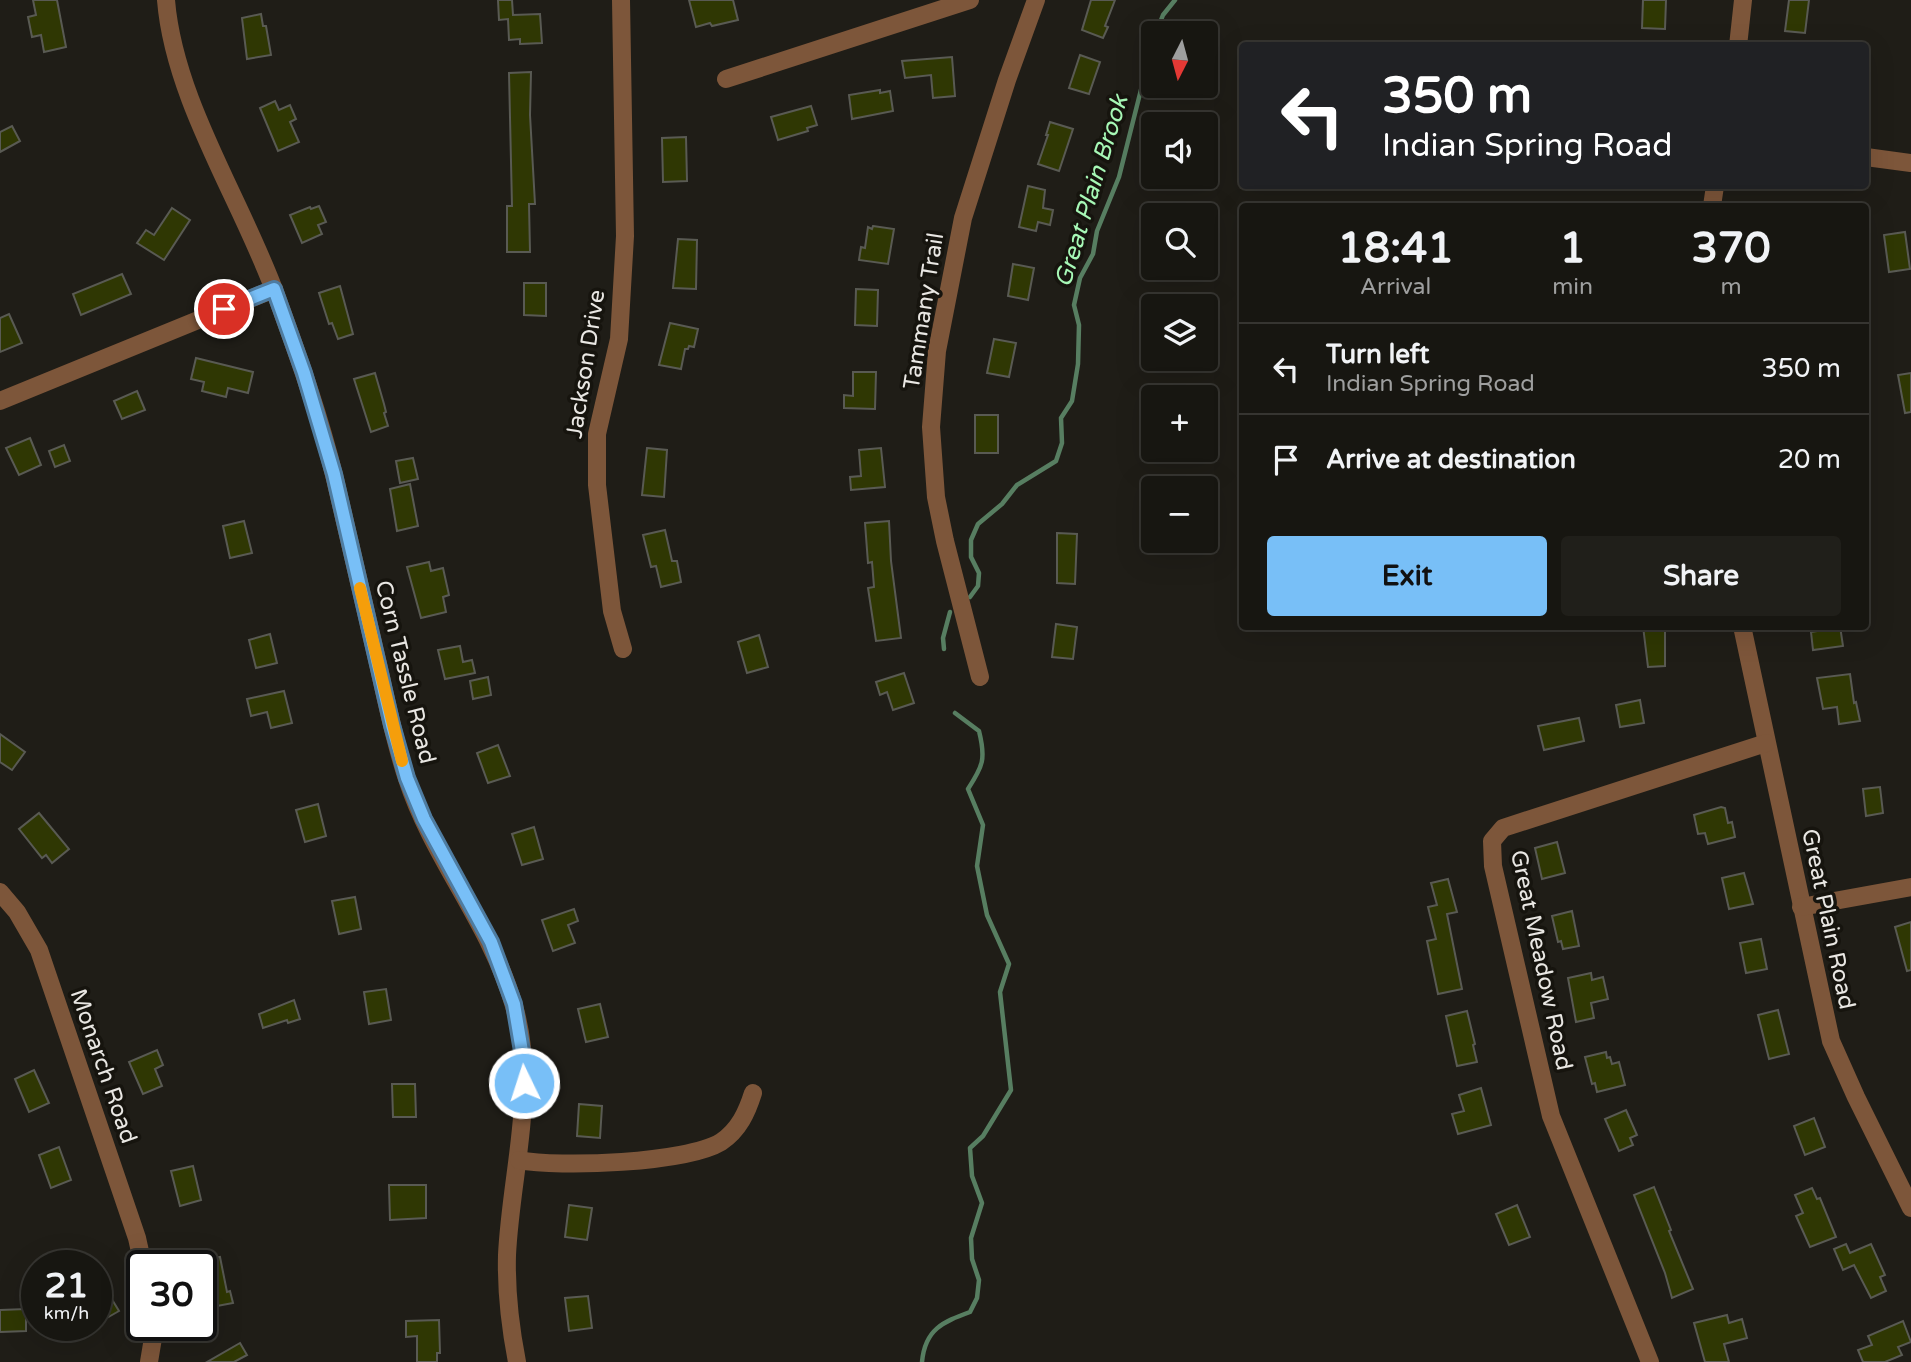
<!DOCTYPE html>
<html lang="en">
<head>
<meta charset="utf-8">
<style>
  body { margin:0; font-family:"Varela Round",sans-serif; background:#201f1a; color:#f1f3f6; height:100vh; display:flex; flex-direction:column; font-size:26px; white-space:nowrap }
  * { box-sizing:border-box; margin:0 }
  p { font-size:23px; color:#9e9f9f }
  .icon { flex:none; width:38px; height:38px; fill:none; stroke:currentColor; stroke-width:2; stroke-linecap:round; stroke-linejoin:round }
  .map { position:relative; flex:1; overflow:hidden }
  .panel { position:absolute; left:1239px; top:203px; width:630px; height:427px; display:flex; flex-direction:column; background:#171611; border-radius:7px; box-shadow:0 7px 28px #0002,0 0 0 2px #363531 }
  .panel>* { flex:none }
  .guide { position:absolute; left:1239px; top:42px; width:630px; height:147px; border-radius:7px; box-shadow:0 7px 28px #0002,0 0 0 2px #363531; background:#202124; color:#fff; overflow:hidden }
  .needle { width:46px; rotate:186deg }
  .fabs { position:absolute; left:1141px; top:21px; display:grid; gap:14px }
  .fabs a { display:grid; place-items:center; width:77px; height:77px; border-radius:7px; background:#171611; box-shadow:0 7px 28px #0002,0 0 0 2px #363531; font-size:35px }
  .speed { position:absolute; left:21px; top:1250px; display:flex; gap:14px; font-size:35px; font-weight:700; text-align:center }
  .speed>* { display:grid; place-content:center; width:91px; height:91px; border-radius:50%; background:#171611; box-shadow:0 7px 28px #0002,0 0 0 2px #363531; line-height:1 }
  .speed small { font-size:18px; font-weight:400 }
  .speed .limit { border:4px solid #111; border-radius:10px; background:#fff; color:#111 }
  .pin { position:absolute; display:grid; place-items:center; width:60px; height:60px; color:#fff; margin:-30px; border:4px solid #fff; border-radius:50%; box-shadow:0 2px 7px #0007 }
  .me { position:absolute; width:77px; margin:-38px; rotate:356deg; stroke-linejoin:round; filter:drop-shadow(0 0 5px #0008) }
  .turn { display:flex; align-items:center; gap:24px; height:147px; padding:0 28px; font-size:32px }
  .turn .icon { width:91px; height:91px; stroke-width:2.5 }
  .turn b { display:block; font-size:49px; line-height:60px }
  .eta { display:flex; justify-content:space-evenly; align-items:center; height:119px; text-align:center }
  .eta b { font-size:42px; font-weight:700; line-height:49px }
  .button { display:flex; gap:14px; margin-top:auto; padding:14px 28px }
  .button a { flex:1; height:80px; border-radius:7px; background:#78bff7; color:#111; font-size:28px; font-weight:700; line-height:80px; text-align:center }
  .button a+a { background:#201f1a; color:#f1f3f6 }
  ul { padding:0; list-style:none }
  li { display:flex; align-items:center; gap:21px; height:91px; padding:0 28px; border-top:2px solid #363531 }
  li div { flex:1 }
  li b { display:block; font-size:26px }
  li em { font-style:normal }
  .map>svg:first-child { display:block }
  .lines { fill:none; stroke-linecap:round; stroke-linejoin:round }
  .stream { stroke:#577e61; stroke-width:4.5 }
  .building { fill:#2f3703; stroke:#595a53; stroke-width:2 }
  .minor { stroke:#7d563a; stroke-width:18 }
  .route-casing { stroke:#4e7ca1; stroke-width:18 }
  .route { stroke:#78bff7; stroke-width:12 }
  .slow { stroke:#f59e0b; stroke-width:12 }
  .labels { text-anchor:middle; stroke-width:7; stroke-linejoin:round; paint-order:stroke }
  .street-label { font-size:23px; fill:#e9e7e3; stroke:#16140e }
  .water-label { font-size:24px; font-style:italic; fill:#a7f8b6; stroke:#16140e }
</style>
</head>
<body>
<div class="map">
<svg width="1911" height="1362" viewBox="0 0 1911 1362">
  <rect width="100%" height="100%" fill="#1f1d17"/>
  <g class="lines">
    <g class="stream">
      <path d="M 1156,33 L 1163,15 L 1175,0"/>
      <path d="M 970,597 L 978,586 L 979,573 L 971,557 L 971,540 L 978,524 L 1002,504 L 1017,485 L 1056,461 L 1062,443 L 1061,418 L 1072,401 L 1078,364 L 1079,325 L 1074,305 L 1080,278 L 1093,254 L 1097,231 L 1119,177 L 1153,42"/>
      <path d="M 944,649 L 943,638 L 950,612"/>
      <path d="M 922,1362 C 925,1329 943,1322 970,1312 L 977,1298 L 979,1280 L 972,1259 L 971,1238 L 982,1203 L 972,1176 L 970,1148 L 983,1136 L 1011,1090 L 1000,992 L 1009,964 L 987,915 L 977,866 L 983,825 L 968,789 C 983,766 986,759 979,731 L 955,713"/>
    </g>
  </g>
  <g class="building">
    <path d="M 33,0 L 57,0 L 66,47 L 44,52 L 41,35 L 32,37 L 28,17 L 36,15 Z"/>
    <path d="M 498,0 L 512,0 L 513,15 L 540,14 L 542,43 L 520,44 L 520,39 L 509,40 L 508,19 L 499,20 Z"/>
    <path d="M 689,0 L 733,0 L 738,20 L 712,26 L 710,23 L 696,27 Z"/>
    <path d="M 1091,0 L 1115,0 L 1105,26 L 1108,27 L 1103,38 L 1082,30 Z"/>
    <path d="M 1643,0 L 1666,0 L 1665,29 L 1642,28 Z"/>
    <path d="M 1789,0 L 1809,0 L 1805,33 L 1785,31 Z"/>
    <path d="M 261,14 L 263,26 L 266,26 L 271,55 L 247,59 L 242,18 Z"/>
    <path d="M 1080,55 L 1100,62 L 1089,94 L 1069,88 Z"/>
    <path d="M 952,57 L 955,96 L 933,98 L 931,75 L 905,78 L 902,61 Z"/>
    <path d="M 531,72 L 530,115 L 535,204 L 529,204 L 530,252 L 507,252 L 507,206 L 512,206 L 509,73 Z"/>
    <path d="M 880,90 L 880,93 L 890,91 L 893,111 L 852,119 L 849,95 Z"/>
    <path d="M 275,101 L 279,110 L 290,105 L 296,119 L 290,122 L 299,142 L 278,151 L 260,108 Z"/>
    <path d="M 811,106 L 817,125 L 807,128 L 808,131 L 778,140 L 771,117 Z"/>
    <path d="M 1050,122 L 1073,129 L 1059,171 L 1038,164 L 1048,135 L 1046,135 Z"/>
    <path d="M 12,126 L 20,141 L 0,152 L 0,132 Z"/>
    <path d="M 686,137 L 687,181 L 663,182 L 662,138 Z"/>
    <path d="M 1028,186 L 1045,190 L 1043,208 L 1053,210 L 1050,225 L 1038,222 L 1036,231 L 1019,227 Z"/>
    <path d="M 319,206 L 326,222 L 318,225 L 322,234 L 302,243 L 290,215 L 310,207 L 311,209 Z"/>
    <path d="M 172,208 L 190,220 L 164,260 L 137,243 L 146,230 L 154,235 Z"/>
    <path d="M 873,226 L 894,229 L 888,264 L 859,260 L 861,247 L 865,248 L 868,227 L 872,229 Z"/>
    <path d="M 1905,232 L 1910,269 L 1889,272 L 1884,235 Z"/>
    <path d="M 678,239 L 697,240 L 696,289 L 673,288 Z"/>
    <path d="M 1013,264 L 1034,268 L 1028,300 L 1008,296 Z"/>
    <path d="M 122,274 L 131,294 L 81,315 L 73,294 Z"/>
    <path d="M 524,283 L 546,283 L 546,316 L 524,315 Z"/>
    <path d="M 340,286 L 353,334 L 338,339 L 332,323 L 329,324 L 319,293 Z"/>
    <path d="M 856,289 L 878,290 L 877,326 L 855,325 Z"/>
    <path d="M 9,314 L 22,343 L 0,352 L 0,318 Z"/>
    <path d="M 670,323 L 698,329 L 694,347 L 689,346 L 688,349 L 685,349 L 681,369 L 659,365 Z"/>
    <path d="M 994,339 L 1016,343 L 1009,377 L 987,373 Z"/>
    <path d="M 196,358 L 253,372 L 248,393 L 228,388 L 226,397 L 202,391 L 204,382 L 191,379 Z"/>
    <path d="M 853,372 L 876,372 L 875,409 L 844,408 L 844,395 L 853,396 Z"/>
    <path d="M 375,373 L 384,404 L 386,412 L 384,413 L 388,426 L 371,432 L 354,379 Z"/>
    <path d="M 1911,373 L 1911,412 L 1905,413 L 1898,375 Z"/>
    <path d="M 137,391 L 145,410 L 122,419 L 114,401 Z"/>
    <rect x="975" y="415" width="23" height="38"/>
    <path d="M 30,438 L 41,465 L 19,475 L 6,448 Z"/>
    <path d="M 64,445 L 70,461 L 55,467 L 49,451 Z"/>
    <path d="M 647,448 L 667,450 L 664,497 L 642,495 Z"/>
    <path d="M 881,448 L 885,487 L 851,490 L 850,477 L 861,476 L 859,450 Z"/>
    <path d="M 413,458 L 418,479 L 400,483 L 396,461 Z"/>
    <path d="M 410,484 L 418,526 L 397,531 L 390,489 Z"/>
    <path d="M 244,521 L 252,553 L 230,558 L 223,526 Z"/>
    <path d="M 889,521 L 891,561 L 901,638 L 876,641 L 868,588 L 874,587 L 872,562 L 868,563 L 865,523 Z"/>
    <path d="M 665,530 L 672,561 L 677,561 L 681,582 L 661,587 L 656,566 L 651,567 L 643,535 Z"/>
    <path d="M 1057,533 L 1077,534 L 1075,584 L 1057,583 Z"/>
    <path d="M 429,562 L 431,571 L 443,568 L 449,595 L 443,597 L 446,612 L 421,618 L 407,567 Z"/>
    <path d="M 1056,624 L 1077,627 L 1073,659 L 1052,657 Z"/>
    <path d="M 1643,626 L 1665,626 L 1665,666 L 1648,667 Z"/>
    <path d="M 1818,626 L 1840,626 L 1843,646 L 1813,650 L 1811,632 L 1818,631 Z"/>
    <path d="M 270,634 L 277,663 L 256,668 L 249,640 Z"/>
    <path d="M 759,635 L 768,667 L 747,673 L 738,642 Z"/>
    <path d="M 460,646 L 463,662 L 472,660 L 475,673 L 445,679 L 438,650 Z"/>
    <path d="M 904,673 L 914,703 L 893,710 L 887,692 L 880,695 L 876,682 Z"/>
    <path d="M 1850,674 L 1854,703 L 1856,702 L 1860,721 L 1839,724 L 1837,707 L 1823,709 L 1817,678 Z"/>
    <path d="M 488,677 L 491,695 L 473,699 L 470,681 Z"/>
    <path d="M 284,691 L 292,723 L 271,728 L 267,712 L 251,716 L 247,699 Z"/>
    <path d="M 1640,700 L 1644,723 L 1620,727 L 1616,705 Z"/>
    <path d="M 1579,718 L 1584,741 L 1544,750 L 1538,726 Z"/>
    <path d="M 0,734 L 25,752 L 12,770 L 0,762 Z"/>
    <path d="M 498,745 L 510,776 L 488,783 L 477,753 Z"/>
    <path d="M 1880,787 L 1883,813 L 1866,816 L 1863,789 Z"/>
    <path d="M 318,804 L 326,836 L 305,842 L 296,810 Z"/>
    <path d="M 1721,807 L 1725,808 L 1728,823 L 1732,822 L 1735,837 L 1708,844 L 1705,833 L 1698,834 L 1694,815 Z"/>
    <path d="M 39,813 L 69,849 L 52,863 L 46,855 L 42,858 L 19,829 Z"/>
    <path d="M 534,827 L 543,859 L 522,865 L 512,834 Z"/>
    <path d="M 1557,842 L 1565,873 L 1542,879 L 1535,848 Z"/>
    <path d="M 1744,873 L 1753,904 L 1729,909 L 1722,878 Z"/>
    <path d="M 1448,879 L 1457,912 L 1447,914 L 1462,989 L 1438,994 L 1427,941 L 1436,939 L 1428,907 L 1437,905 L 1431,883 Z"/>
    <path d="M 355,897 L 361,929 L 339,934 L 332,901 Z"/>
    <path d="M 574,909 L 578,921 L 568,925 L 575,943 L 553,951 L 542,920 Z"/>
    <path d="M 1572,911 L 1579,946 L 1563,949 L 1561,941 L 1558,942 L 1552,916 Z"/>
    <path d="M 1911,922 L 1911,970 L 1907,971 L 1895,927 Z"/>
    <path d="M 1761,939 L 1767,969 L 1746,973 L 1740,943 Z"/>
    <path d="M 1591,973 L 1592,980 L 1603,977 L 1608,999 L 1591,1003 L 1594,1018 L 1576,1022 L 1568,978 Z"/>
    <path d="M 386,989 L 391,1020 L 369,1024 L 364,992 Z"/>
    <path d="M 294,1000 L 300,1019 L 288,1023 L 287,1020 L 263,1028 L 259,1014 Z"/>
    <path d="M 600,1004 L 608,1037 L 586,1042 L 578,1009 Z"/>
    <path d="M 1778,1010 L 1789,1054 L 1769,1059 L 1758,1015 Z"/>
    <path d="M 1467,1011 L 1475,1044 L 1473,1045 L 1477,1062 L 1457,1066 L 1446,1016 Z"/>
    <path d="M 157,1050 L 163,1065 L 155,1069 L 162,1086 L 143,1094 L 129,1062 Z"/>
    <path d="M 1606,1052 L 1607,1058 L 1610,1057 L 1612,1064 L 1619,1062 L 1625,1085 L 1597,1092 L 1595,1083 L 1592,1084 L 1585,1057 Z"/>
    <path d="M 34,1070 L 49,1103 L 29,1112 L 15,1079 Z"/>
    <path d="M 392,1084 L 415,1084 L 416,1117 L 393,1117 Z"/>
    <path d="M 1481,1088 L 1491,1125 L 1458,1134 L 1452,1114 L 1464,1111 L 1459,1095 Z"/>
    <path d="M 579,1104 L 602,1106 L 600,1138 L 577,1136 Z"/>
    <path d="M 1626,1110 L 1637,1135 L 1630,1138 L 1633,1145 L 1619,1151 L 1605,1119 Z"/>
    <path d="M 1814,1118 L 1825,1147 L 1805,1155 L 1794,1126 Z"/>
    <path d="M 59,1147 L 71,1180 L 51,1188 L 39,1155 Z"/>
    <path d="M 193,1166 L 201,1200 L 180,1206 L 171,1171 Z"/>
    <path d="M 389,1185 L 426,1185 L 426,1218 L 390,1220 Z"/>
    <path d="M 1654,1187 L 1671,1230 L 1669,1231 L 1693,1289 L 1672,1298 L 1665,1273 L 1634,1195 Z"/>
    <path d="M 1812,1188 L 1817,1199 L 1820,1198 L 1836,1237 L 1810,1247 L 1796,1216 L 1803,1213 L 1795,1195 Z"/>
    <path d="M 569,1205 L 592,1208 L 587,1240 L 565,1237 Z"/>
    <path d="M 1517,1205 L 1530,1237 L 1509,1245 L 1496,1214 Z"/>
    <path d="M 1846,1244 L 1850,1253 L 1871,1244 L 1885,1275 L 1880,1277 L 1886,1291 L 1871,1298 L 1854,1265 L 1843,1270 L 1834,1249 Z"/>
    <path d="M 220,1257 L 227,1292 L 230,1291 L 233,1303 L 201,1309 L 201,1298 L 206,1297 L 199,1261 Z"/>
    <path d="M 108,1293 L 119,1311 L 96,1324 L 96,1300 Z"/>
    <path d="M 588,1296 L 592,1328 L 569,1331 L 565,1298 Z"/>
    <path d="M 26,1309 L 26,1331 L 0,1332 L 0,1310 Z"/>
    <path d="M 1727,1315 L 1729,1323 L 1742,1319 L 1747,1338 L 1724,1344 L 1729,1362 L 1705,1362 L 1694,1323 Z"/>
    <path d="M 439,1320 L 440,1353 L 437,1353 L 437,1362 L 417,1362 L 417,1336 L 406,1337 L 406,1321 Z"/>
    <path d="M 1903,1321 L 1911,1342 L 1898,1347 L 1902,1355 L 1885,1362 L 1863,1362 L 1858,1350 L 1872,1345 L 1868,1336 Z"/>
    <path d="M 240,1343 L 247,1355 L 234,1362 L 207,1362 Z"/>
  </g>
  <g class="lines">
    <g class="minor">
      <path d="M 166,0 C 174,100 242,201 276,295 C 298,355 320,417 335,479 C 350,542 364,605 379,668 C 387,705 395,743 407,779 C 433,859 491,924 514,1006 C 538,1089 511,1171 507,1255 C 506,1292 510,1326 517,1362"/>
      <path d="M 621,0 L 625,236 L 619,339 L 597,434 L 597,485 L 612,611 L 623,649"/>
      <path d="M 1738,46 L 1743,0"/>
      <path d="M 726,79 L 970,0"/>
      <path d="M 1866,157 L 1911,163"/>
      <path d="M 1712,206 L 1715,186"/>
      <path d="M 0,401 L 274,289"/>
      <path d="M 1742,626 L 1831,1041 L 1856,1097 L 1911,1208"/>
      <path d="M 980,677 L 945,541 L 936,497 L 931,427 L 937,351 L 963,218 L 1007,80 L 1036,0"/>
      <path d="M 0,892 L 17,912 L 39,950 L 137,1238 L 143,1265"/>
      <path d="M 1801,907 L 1911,887"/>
      <path d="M 519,1160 C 559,1168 686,1163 721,1142 C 739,1130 747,1112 753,1093"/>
      <path d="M 149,1362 L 153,1338 L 152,1325"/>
      <path d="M 1650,1362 L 1551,1116 L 1493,866 L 1492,841 L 1503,828 L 1766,743"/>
    </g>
  </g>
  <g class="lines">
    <defs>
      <path id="route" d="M 224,309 L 274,289 L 304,373 L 334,474 L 392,725 L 407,778 L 424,819 L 491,942 L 514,1004 L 524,1063 L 524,1083"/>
    </defs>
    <use href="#route" class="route-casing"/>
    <use href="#route" class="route"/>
    <path class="slow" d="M 360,588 L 402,761"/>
  </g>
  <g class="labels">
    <g class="street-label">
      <text transform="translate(923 311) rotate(-81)" y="8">Tammany Trail</text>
      <text transform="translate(585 364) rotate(-81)" y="8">Jackson Drive</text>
      <text transform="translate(406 672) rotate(76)" y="8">Corn Tassle Road</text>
      <text transform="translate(1829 919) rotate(78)" y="8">Great Plain Road</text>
      <text transform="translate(1542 960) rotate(78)" y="8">Great Meadow Road</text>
      <text transform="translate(104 1066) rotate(71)" y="8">Monarch Road</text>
    </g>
    <g class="water-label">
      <text transform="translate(1091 191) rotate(-73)" y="8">Great Plain Brook</text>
    </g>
  </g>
</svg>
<div class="fabs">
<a><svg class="needle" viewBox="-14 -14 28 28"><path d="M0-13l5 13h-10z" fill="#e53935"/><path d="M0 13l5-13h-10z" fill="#9e9f9f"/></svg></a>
<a><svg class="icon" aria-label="sound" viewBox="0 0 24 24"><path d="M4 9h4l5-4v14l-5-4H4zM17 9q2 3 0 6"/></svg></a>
<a><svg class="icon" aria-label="search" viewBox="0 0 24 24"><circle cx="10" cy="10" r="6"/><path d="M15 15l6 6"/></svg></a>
<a><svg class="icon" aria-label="layers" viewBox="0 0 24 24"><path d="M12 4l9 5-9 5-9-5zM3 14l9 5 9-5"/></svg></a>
<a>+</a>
<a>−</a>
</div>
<div class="speed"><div>21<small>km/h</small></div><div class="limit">30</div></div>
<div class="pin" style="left:224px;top:309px;background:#d93025"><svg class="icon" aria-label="arrive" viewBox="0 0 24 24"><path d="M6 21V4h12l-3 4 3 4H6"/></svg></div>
<svg class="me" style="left:524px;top:1083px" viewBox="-20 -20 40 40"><circle r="17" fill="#78bff7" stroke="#fff" stroke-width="3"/><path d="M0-11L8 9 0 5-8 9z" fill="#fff"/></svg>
<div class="guide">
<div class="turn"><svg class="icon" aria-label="left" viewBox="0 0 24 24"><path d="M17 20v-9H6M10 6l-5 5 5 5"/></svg><div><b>350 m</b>Indian Spring Road</div></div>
</div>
<section class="panel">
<div class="eta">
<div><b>18:41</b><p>Arrival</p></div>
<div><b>1</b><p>min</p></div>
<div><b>370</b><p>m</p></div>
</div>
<ul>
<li><svg class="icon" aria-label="left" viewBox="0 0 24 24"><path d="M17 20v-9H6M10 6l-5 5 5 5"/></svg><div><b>Turn left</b><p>Indian Spring Road</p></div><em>350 m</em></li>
<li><svg class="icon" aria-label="arrive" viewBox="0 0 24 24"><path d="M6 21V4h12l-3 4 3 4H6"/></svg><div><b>Arrive at destination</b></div><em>20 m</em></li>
</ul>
<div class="button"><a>Exit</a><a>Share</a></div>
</section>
</div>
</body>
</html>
